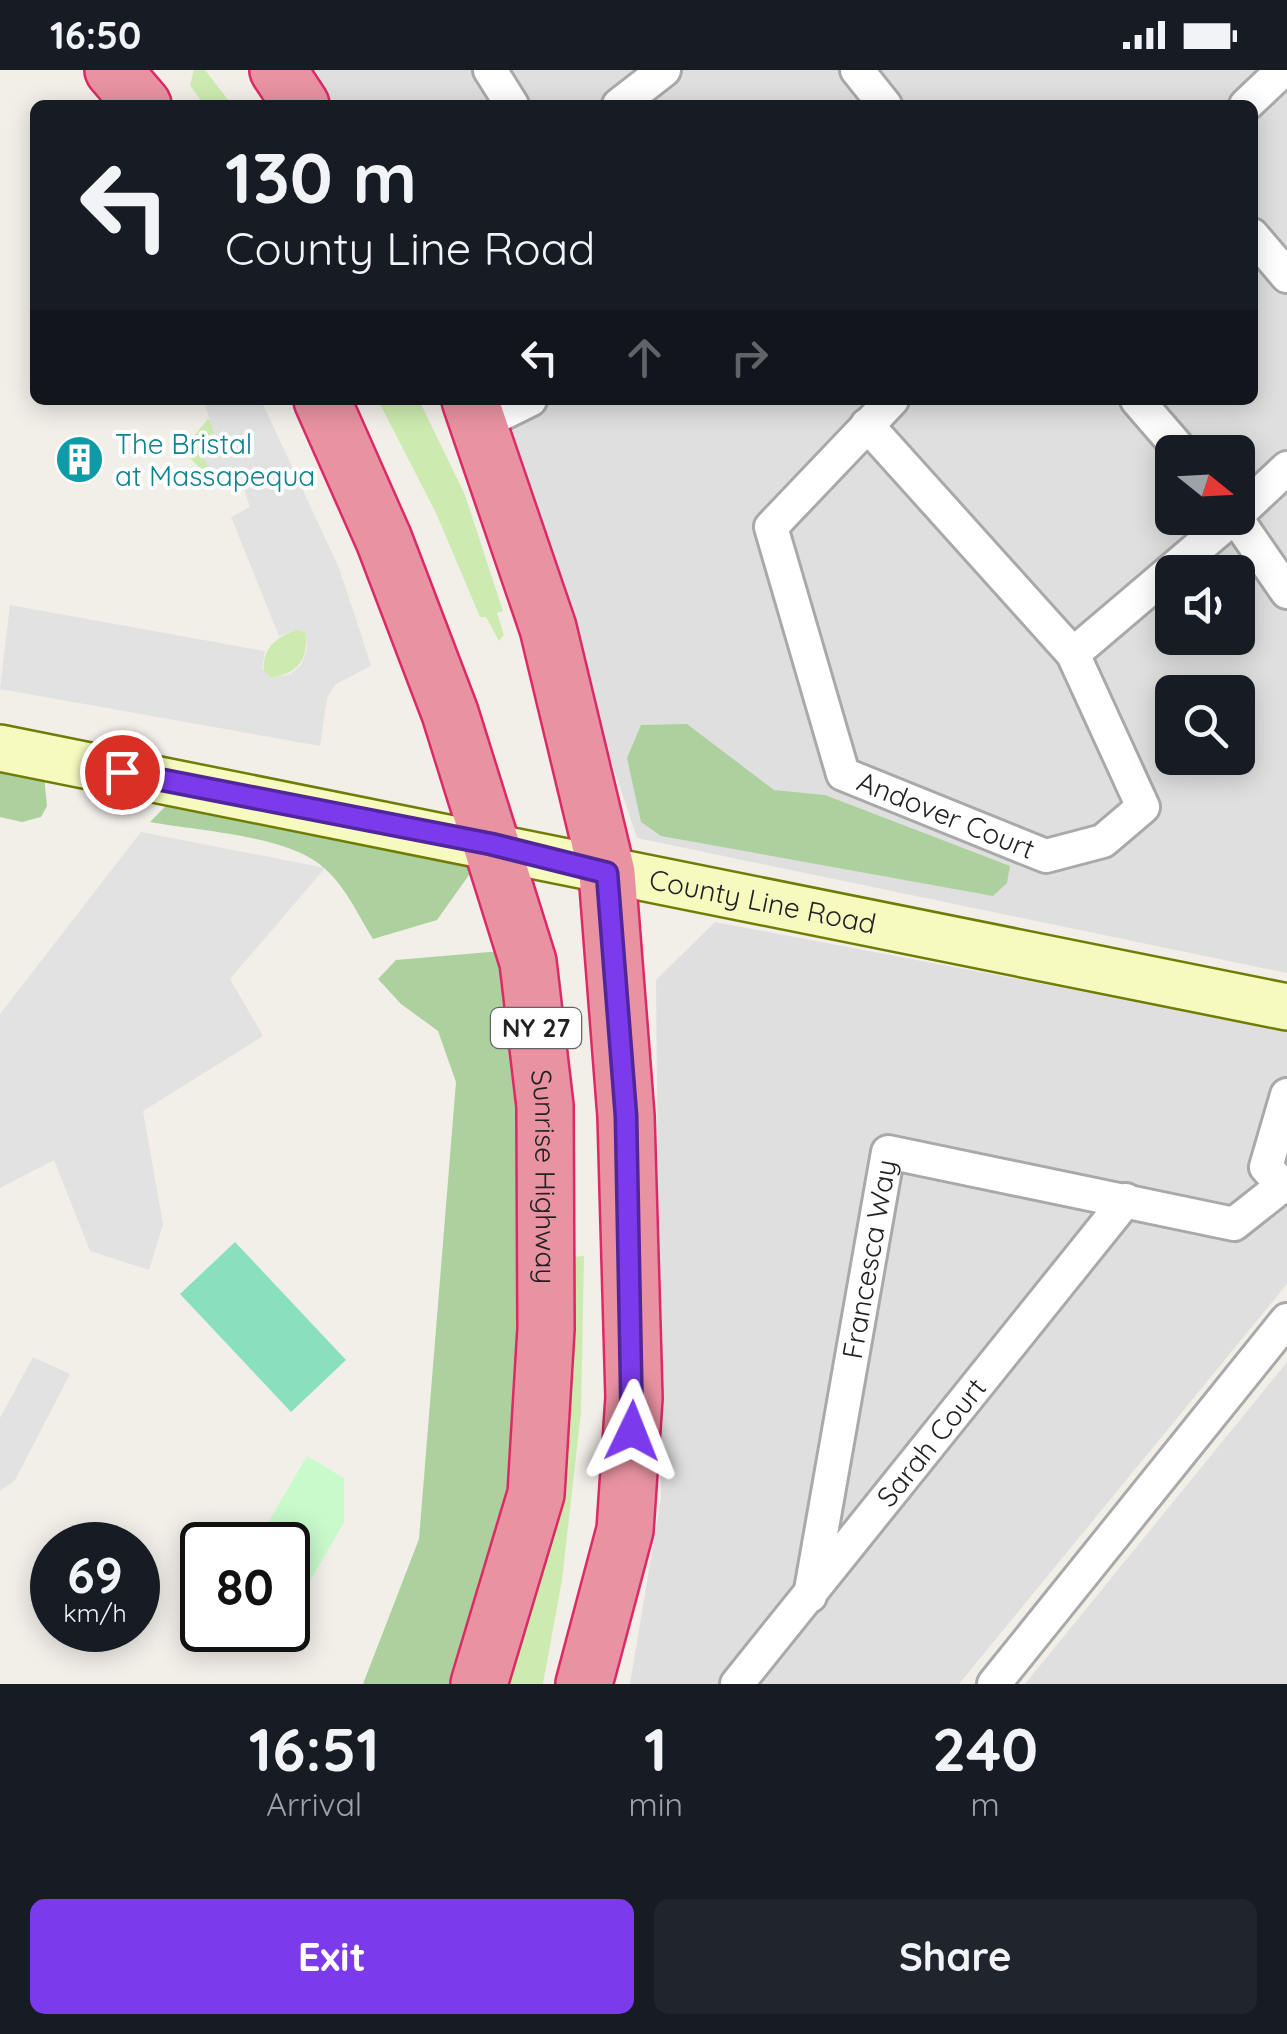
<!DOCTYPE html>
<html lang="en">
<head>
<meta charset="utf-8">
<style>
  body { margin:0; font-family:Quicksand,sans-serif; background:#20242c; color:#f1f3f6; height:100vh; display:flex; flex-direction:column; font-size:38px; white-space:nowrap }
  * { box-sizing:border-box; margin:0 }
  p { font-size:32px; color:#9ea1a6 }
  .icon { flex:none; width:55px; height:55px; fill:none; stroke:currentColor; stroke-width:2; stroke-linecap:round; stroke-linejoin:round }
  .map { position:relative; height:1614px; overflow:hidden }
  .panel { display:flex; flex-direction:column; background:#171b24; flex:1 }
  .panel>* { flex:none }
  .banner { position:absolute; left:30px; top:30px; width:1228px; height:305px; border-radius:15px; box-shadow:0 5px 25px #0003; background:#171b24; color:#f1f3f6; overflow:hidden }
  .needle { width:65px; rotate:108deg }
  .fabs { position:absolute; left:1155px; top:365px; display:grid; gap:20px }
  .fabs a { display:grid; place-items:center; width:100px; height:100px; border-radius:15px; background:#171b24; box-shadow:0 5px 25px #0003; font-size:50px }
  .speed { position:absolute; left:30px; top:1452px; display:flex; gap:20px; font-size:50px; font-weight:700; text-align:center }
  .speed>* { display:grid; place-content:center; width:130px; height:130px; border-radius:50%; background:#171b24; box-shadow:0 5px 25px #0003; line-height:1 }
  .speed small { font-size:25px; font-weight:400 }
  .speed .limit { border:5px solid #111; border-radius:15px; background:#fff; color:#111 }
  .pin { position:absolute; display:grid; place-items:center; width:85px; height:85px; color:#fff; margin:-42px; border:5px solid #fff; border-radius:50%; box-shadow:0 2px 10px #0007 }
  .me { position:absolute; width:110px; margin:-55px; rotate:2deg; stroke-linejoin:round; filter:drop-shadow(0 0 8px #0008) }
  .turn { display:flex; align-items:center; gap:35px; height:210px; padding:0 30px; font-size:45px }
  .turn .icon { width:130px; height:130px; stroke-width:2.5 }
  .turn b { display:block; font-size:70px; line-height:85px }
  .lanes { display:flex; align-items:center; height:95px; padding:0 30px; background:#0003; justify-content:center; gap:50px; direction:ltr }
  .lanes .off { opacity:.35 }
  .eta { display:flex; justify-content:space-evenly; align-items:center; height:170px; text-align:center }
  .eta b { font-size:60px; font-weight:800; line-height:70px }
  .button { display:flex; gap:20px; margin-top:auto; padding:20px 30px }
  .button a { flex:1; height:115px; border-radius:15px; background:#7c3aed; color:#fff; font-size:40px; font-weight:800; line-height:115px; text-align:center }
  .button a+a { background:#20242c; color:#f1f3f6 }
  .status { display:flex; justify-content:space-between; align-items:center; height:70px; padding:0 50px; background:#171b24; direction:ltr }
  .status svg { height:28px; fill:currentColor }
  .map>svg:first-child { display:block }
  .residential { fill:#e0dfdf; fill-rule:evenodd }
  .grass { fill:#cdebb0 }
  .forest { fill:#add19e }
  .park { fill:#c8facc }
  .pitch { fill:#88e0be }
  .parking { fill:#e2e2e2 }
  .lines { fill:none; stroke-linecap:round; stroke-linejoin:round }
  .street-casing { stroke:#a9a9a9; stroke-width:38 }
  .secondary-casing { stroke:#707d05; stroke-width:50 }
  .highway-casing { stroke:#dc2a67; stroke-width:60 }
  .street { stroke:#fff; stroke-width:32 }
  .secondary { stroke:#f7fabf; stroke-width:45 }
  .highway { stroke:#e892a2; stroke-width:55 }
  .route-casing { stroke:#51269a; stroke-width:25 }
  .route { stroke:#7c3aed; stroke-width:18 }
  .labels { text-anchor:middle; stroke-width:8; stroke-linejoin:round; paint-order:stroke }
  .shield { fill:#fff; stroke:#646464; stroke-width:2.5 }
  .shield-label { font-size:25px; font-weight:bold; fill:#222 }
  .culture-label { font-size:28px; fill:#0d838f; stroke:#fff; text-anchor:start }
  .street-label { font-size:28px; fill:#222; stroke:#fff }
</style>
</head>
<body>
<div class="status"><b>16:50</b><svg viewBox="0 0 49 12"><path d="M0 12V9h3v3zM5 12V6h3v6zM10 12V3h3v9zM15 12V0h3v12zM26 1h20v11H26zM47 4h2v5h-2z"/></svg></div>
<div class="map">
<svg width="1287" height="1614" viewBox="0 0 1287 1614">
  <rect width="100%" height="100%" fill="#f2efe9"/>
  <g class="residential">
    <path d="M 306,0 L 1287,0 L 1287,903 L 637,768 L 491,330 L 1252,330 L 1252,35 L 336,35 ZM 1172,382 L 1238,382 L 1238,448 L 1172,448 ZM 1172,502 L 1238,502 L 1238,568 L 1172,568 ZM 1172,622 L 1238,622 L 1238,688 L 1172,688 Z"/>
    <path d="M 715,852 L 1287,960 L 1287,1214 L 959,1614 L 630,1614 L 661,1427 L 656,910 Z"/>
    <path d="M 1287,1292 L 1287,1614 L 1025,1614 Z"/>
  </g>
  <g class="grass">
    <path d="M 194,0 L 205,0 L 232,35 L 204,35 L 190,15 Z"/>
    <path d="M 378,330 L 419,330 L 465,425 L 503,541 L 497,543 L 504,565 L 499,571 L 486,547 L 480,547 L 436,443 Z"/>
    <path d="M 208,349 L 215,356 L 212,403 L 233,396 L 237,399 L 232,407 L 209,407 L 190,388 L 190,371 Z"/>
    <path d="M 298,559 L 306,563 C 308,591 298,602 272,608 L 264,604 C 261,578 276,567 298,559 Z"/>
    <path d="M 584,1186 L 581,1342 L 562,1510 L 543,1614 L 507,1614 L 561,1188 Z"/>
  </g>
  <g class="forest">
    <path d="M 687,654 L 774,720 L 825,725 L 1010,796 L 1007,813 L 993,826 L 661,766 L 641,752 L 627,688 L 641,655 Z"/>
    <path d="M 0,678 L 42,686 L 47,736 L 41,747 L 22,752 L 0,747 Z"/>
    <path d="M 187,714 L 491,774 L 437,850 L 373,869 C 358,845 346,817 324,798 C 289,765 197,761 150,752 Z"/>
    <path d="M 524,879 L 545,1281 L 479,1614 L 363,1614 L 419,1469 L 456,1012 L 438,961 L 401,934 L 378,909 L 396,890 Z"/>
  </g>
  <path class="park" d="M 307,1386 L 344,1408 L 344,1452 L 301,1527 L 288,1519 L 288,1475 L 255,1475 Z"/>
  <path class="pitch" d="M 235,1172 L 346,1290 L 291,1342 L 180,1224 Z"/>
  <g class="parking">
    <path d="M 208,330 L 261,330 L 339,498 L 360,561 L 371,596 L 336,614 L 327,628 L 320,676 L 0,619 L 10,535 L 265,581 L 262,599 L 272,608 L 291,604 L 301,595 L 307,581 L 306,563 L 298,559 L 279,566 L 231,447 L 250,437 L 237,399 L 228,396 L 211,403 L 196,372 L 214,363 L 204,332 Z"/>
    <path d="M 141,762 L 325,798 L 230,909 L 263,966 L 143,1041 L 163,1154 L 149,1200 L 90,1181 L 54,1090 L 0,1118 L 0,944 Z"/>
    <path d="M 33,1287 L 70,1304 L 15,1410 L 0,1421 L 0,1348 Z"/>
  </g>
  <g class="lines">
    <defs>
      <g id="street">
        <path d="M 490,0 L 512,35"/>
        <path d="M 857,0 L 885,35"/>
        <path d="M 619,35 L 664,0"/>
        <path d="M 1246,35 L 1283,0"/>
        <path d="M 1252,165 L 1287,206"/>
        <path d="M 1137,330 L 1182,382"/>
        <path d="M 481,354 L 530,330"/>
        <path d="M 867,355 L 1073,584 L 1143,737 L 1103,771 L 1046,786 L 843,704 L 771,457 L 892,330"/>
        <path d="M 1238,444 L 1287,398"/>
        <path d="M 1236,448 L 1287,522"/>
        <path d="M 1073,584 L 1233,448"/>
        <path d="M 1283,1116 L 1266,1097 L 1287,1025"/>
        <path id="s1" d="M 810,1526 L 888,1082 L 1234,1154 L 1287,1112"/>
        <path id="s2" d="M 737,1614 L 1126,1130"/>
        <path d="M 994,1614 L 1287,1250"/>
      </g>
      <g id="secondary">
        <path id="s3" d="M 0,678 L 1287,937"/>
      </g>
      <g id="highway">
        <path d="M 113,0 L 143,35"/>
        <path d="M 278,0 L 301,35"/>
        <path id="s4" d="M 322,330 L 384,470 L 450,643 L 528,892 L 545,1036 L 546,1259 L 536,1424 L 479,1614"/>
        <path d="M 470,330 L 548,558 L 607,803 L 626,1046 L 634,1328 L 625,1460 L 584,1614"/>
      </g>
    </defs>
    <use href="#street" class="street-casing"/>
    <use href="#secondary" class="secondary-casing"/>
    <use href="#highway" class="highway-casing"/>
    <use href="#street" class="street"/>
    <use href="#secondary" class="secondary"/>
    <use href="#highway" class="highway"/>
  </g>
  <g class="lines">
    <defs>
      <path id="route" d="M 122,702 L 491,774 L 607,803 L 626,1046 L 632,1361"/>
    </defs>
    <use href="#route" class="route-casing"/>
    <use href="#route" class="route"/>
  </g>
  <defs>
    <symbol id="building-disc" viewBox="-11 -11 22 22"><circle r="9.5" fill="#0f9aa8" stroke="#fff"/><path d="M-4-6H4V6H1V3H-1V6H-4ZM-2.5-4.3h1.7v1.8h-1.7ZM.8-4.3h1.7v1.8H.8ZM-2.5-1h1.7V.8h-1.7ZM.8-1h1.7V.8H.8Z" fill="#fff"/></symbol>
  </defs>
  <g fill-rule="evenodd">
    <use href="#building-disc" x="52" y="362" width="55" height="55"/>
  </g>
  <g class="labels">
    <rect class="shield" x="491" y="938" width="90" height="40" rx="8"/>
    <g class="shield-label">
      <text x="536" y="967">NY 27</text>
    </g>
    <g class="culture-label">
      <text x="115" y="384">The Bristal<tspan x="115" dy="32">at Massapequa</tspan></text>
    </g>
    <g class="street-label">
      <text transform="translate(946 745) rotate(22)" y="10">Andover Court</text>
      <text dy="10" stroke="none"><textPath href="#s3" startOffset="778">County Line Road</textPath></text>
      <text dy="10" stroke="none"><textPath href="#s4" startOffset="815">Sunrise Highway</textPath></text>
      <text dy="10" stroke="none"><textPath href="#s1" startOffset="342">Francesca Way</textPath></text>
      <text dy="10" stroke="none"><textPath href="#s2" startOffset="310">Sarah Court</textPath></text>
    </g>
  </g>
</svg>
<div class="fabs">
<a><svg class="needle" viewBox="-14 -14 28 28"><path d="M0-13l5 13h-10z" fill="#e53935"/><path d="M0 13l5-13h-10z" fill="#9ea1a6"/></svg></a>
<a><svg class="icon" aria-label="sound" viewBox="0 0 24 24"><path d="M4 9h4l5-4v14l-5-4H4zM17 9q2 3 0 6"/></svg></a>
<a><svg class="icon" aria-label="search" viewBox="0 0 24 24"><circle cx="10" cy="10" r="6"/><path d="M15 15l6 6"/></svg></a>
</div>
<div class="speed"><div>69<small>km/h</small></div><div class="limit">80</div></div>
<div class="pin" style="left:122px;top:702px;background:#d93025"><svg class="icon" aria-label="arrive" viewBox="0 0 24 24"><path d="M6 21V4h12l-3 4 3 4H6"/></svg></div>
<svg class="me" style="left:632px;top:1361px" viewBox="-20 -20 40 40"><path d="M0-17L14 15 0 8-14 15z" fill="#7c3aed" stroke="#fff" stroke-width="4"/></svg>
<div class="banner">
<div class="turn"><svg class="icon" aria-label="left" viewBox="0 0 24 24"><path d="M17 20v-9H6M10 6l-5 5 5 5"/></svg><div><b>130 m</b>County Line Road</div></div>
<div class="lanes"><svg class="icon" aria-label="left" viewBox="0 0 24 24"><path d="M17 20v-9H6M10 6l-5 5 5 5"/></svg><svg class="icon off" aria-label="ahead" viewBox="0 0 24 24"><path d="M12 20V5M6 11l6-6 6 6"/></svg><svg class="icon off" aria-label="right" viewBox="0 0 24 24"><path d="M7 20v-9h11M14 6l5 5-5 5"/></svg></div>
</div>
</div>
<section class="panel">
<div class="eta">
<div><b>16:51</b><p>Arrival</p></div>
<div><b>1</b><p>min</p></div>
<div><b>240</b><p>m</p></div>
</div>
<div class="button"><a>Exit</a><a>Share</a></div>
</section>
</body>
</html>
